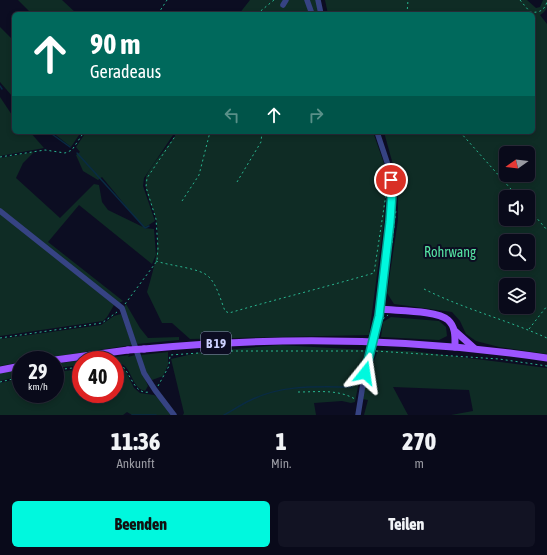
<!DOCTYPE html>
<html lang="de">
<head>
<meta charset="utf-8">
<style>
  body { margin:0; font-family:"Asap Condensed",sans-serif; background:#121323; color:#f1f3f6; height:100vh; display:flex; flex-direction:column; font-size:15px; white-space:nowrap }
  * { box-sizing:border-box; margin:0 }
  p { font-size:13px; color:#999aa2 }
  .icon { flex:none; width:22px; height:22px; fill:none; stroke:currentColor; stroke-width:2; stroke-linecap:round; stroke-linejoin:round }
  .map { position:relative; height:415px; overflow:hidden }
  .drawer { display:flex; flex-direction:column; background:#090a1a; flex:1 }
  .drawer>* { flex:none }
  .top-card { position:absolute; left:12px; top:12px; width:523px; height:122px; border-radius:6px; box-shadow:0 2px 6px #0003,0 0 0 1px #292b39; background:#00695c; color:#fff; overflow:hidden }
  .needle { width:26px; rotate:256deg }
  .tools { position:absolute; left:499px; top:146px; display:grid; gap:8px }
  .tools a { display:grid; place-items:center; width:36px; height:36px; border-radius:6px; background:#090a1a; box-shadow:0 2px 6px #0003,0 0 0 1px #292b39; font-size:20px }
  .speed { position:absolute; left:12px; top:351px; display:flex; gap:8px; font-size:20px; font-weight:700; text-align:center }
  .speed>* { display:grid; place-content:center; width:52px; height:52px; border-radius:50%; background:#090a1a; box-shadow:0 2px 6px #0003,0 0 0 1px #292b39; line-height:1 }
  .speed small { font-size:10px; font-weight:400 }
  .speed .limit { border:6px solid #d22; background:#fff; color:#111 }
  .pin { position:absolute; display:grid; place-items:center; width:34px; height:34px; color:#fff; margin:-17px; border:2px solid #fff; border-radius:50%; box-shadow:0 1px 4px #0007 }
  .me { position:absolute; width:44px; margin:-22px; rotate:15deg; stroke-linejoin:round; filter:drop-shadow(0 0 3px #0008) }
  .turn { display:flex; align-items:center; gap:14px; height:84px; padding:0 12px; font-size:18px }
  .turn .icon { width:52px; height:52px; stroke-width:2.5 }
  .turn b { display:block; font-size:28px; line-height:34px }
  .lanes { display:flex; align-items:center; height:38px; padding:0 12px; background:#0003; justify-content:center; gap:20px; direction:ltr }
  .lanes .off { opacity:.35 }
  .eta { display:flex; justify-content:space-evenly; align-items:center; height:68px; text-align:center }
  .eta b { font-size:24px; font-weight:800; line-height:28px }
  .cta { display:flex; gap:8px; margin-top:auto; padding:8px 12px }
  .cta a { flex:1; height:46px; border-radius:6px; background:#00f8de; color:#111; font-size:16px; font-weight:800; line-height:46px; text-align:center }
  .cta a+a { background:#121323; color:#f1f3f6 }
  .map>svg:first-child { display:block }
  .green { fill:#0f2c25; fill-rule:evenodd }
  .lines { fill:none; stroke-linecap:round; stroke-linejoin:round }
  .stream { stroke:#092b44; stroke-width:1.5 }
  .path { stroke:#29b791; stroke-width:1; stroke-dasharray:2 3; stroke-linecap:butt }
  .minor { stroke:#364383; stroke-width:5.5 }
  .major { stroke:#9c54ff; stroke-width:7 }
  .minor-bridge { stroke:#364383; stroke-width:5.5 }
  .major-bridge { stroke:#9c54ff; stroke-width:7 }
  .route-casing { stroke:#00a190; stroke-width:10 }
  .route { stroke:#00f8de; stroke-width:7 }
  .labels { text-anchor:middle; stroke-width:4; stroke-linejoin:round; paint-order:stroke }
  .shield { fill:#0c0d22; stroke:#9397bd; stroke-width:1 }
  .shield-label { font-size:13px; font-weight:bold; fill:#cdd2ff }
  .park-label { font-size:14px; fill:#55e3a2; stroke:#0c0d22 }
</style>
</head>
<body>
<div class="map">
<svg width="547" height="415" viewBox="0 0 547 415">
  <rect width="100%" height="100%" fill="#0c0d22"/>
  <g class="green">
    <path d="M 18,0 L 62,0 L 77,14 L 32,14 Z"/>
    <path d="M 250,0 L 317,0 L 319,14 L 239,14 Z"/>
    <path d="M 325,0 L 527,0 L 536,8 L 540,7 L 543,0 L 547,0 C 547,8 547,11 540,15 L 547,24 L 547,354 L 499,347 L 476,341 L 466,334 L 460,321 L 452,312 L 394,304 L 387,293 L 398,220 L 398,183 L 384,132 L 533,132 L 533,14 L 328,14 ZM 506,153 L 528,153 L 528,175 L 506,175 ZM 506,197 L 528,197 L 528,219 L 506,219 ZM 506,241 L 528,241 L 528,263 L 506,263 ZM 506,285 L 528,285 L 528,307 L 506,307 Z"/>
    <path d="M 0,27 L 14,41 L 14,95 L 12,96 L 0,82 Z"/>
    <path d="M 0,97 L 14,118 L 14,132 L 30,132 L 44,148 L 0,156 Z"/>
    <path d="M 52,132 L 81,132 L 71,147 Z"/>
    <path d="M 86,132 L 175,132 L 144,178 L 143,186 L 155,221 L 144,228 L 154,229 L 156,255 L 152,264 L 79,205 L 48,242 L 123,301 L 119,303 L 0,209 L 0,158 L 34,152 L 23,163 L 16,178 L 60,218 L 94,184 L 99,185 L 102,202 L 108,210 L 143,227 L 102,177 L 98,180 L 83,171 L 76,155 L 80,152 L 76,147 Z"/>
    <path d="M 178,132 L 373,132 L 387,172 L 384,222 L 369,335 L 190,339 L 172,323 L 162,323 L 147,292 C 154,268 161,245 156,219 C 153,206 143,191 146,177 C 148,169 172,141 178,132 Z"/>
    <path d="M 0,213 L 114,305 L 107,317 L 103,321 L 0,336 Z"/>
    <path d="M 126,304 L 140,328 L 148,338 L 179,337 L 179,340 L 137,344 L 124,308 Z"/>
    <path d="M 121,314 L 132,345 L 32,360 L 21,360 L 21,362 L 0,366 L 0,339 L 101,325 L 114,316 Z"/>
    <path d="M 391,317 L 439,321 L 446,327 L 447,336 L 439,340 L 381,337 L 383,322 Z"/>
    <path d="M 280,345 L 365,350 L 355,402 L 351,403 L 342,401 L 314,403 L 316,415 L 183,415 L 184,413 L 171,359 L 201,352 Z"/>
    <path d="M 378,350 L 412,351 L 547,368 L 547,415 L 451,415 L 473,411 L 469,390 L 393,387 L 408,415 L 364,415 L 368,400 L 362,399 L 367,379 Z"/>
    <path d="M 168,352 L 168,365 L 163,376 L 152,380 L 145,371 L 141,355 Z"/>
    <path d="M 129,355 L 128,357 L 135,355 L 148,386 L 145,391 C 129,387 133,362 115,363 L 115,360 L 81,360 L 81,365 L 55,368 L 55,364 L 95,358 L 95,360 Z"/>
    <path d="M 115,365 L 124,368 L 134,388 L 140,393 L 154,395 L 161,400 L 172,415 L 132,415 L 127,412 L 123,415 L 0,415 L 0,383 L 21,378 L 21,394 L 55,394 L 55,372 L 81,369 L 81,394 L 115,394 Z"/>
    <path d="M 21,369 L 21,376 L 0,381 L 0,373 Z"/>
  </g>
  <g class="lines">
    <g class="stream">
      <path d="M 0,86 L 2,89"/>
      <path d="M 12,99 L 14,103"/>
      <path d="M 49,132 L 70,147"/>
      <path d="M 77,153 L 145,228 L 149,226"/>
      <path d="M 132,415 L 156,415"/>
      <path d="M 224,415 C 233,410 242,404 251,400 C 283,384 319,387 352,387"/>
    </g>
    <g class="path">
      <path d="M 520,0 L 530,12 C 539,13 544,11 547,2"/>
      <path d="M 158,14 L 167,0"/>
      <path d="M 257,14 L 274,0"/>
      <path d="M 407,14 L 408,0"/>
      <path d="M 195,132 L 199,132"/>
      <path d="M 460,132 L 518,197"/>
      <path d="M 0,157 L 45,150 L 65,153 L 72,150 L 84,132"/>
      <path d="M 237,182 L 261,142 L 262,132"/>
      <path d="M 182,201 L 199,175 L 210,132"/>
      <path d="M 528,208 L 547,230"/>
      <path d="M 392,243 L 396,210"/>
      <path d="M 156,261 C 170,266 201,268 209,277 C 217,285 221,301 225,311 L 229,313 C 277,299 326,287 374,273 L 386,194"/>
      <path d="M 424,289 C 464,309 507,320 547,338"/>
      <path d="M 125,304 L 157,261 L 158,248 L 156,219 L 146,187 L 147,178 L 178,132"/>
      <path d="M 383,319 L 388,315"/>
      <path d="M 529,329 L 547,306"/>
      <path d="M 0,338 L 102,323 L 117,312"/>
      <path d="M 376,351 L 499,359 L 547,366"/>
      <path d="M 115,363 L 119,363 C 131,371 133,395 149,392"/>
      <path d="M 55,370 L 81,367"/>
      <path d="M 0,382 L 21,377"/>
      <path d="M 158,386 L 169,366 L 170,355 L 228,351 L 364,351"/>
      <path d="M 298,392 C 318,392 337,389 355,399"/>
    </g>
    <g class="minor">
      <path d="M 307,0 L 312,14"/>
      <path d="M 318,0 L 321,14"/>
      <path d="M 283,5 L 286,0"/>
      <path d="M 0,211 L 122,308 L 144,373 L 155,390 L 174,415"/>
      <path d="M 377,327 L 392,193 L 389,168 L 377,132"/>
      <path d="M 358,415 L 363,384 L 369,356"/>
    </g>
    <g class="major">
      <path d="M 380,309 C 396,311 437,310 448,320 C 456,327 455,338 455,347"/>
      <path d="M 455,331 L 474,348"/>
      <path d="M 144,349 C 278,336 413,338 547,358"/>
      <path d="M 55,360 L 128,350"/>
      <path d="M 0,370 L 21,366"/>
    </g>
    <path class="minor-bridge" d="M 369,356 L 377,327"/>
    <path class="major-bridge" d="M 128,350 L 144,349"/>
  </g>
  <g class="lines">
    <defs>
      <path id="route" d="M 365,373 L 379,316 L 390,222 L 392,193 L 391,180"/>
    </defs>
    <use href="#route" class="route-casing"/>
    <use href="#route" class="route"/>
  </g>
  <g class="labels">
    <rect class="shield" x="201" y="332" width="30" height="22" rx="3"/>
    <g class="shield-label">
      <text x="216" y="348">B 19</text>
    </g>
    <g class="park-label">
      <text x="450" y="257">Rohrwang</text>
    </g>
  </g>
</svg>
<div class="tools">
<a><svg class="needle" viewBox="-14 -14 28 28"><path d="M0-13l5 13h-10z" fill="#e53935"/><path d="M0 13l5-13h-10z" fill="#999aa2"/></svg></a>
<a><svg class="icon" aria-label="sound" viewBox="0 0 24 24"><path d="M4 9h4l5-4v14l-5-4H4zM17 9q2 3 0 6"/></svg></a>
<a><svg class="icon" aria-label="search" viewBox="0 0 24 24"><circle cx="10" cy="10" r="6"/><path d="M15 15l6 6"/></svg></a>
<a><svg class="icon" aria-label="layers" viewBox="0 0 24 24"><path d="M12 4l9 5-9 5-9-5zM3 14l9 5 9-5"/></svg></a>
</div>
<div class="speed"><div>29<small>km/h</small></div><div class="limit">40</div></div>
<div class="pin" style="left:391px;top:180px;background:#d93025"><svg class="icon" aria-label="arrive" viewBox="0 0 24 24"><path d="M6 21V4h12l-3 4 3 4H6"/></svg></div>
<svg class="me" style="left:365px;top:373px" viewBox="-20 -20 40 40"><path d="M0-17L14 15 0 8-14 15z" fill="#00f8de" stroke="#fff" stroke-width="4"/></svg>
<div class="top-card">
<div class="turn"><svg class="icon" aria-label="ahead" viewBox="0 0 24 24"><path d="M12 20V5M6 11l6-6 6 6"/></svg><div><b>90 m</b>Geradeaus</div></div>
<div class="lanes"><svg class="icon off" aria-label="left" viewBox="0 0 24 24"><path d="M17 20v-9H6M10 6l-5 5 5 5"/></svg><svg class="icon" aria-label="ahead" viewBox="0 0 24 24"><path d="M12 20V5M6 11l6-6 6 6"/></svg><svg class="icon off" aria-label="right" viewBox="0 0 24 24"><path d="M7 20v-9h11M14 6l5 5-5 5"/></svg></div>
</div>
</div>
<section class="drawer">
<div class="eta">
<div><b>11:36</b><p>Ankunft</p></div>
<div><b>1</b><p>Min.</p></div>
<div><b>270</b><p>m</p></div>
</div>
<div class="cta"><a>Beenden</a><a>Teilen</a></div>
</section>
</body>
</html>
